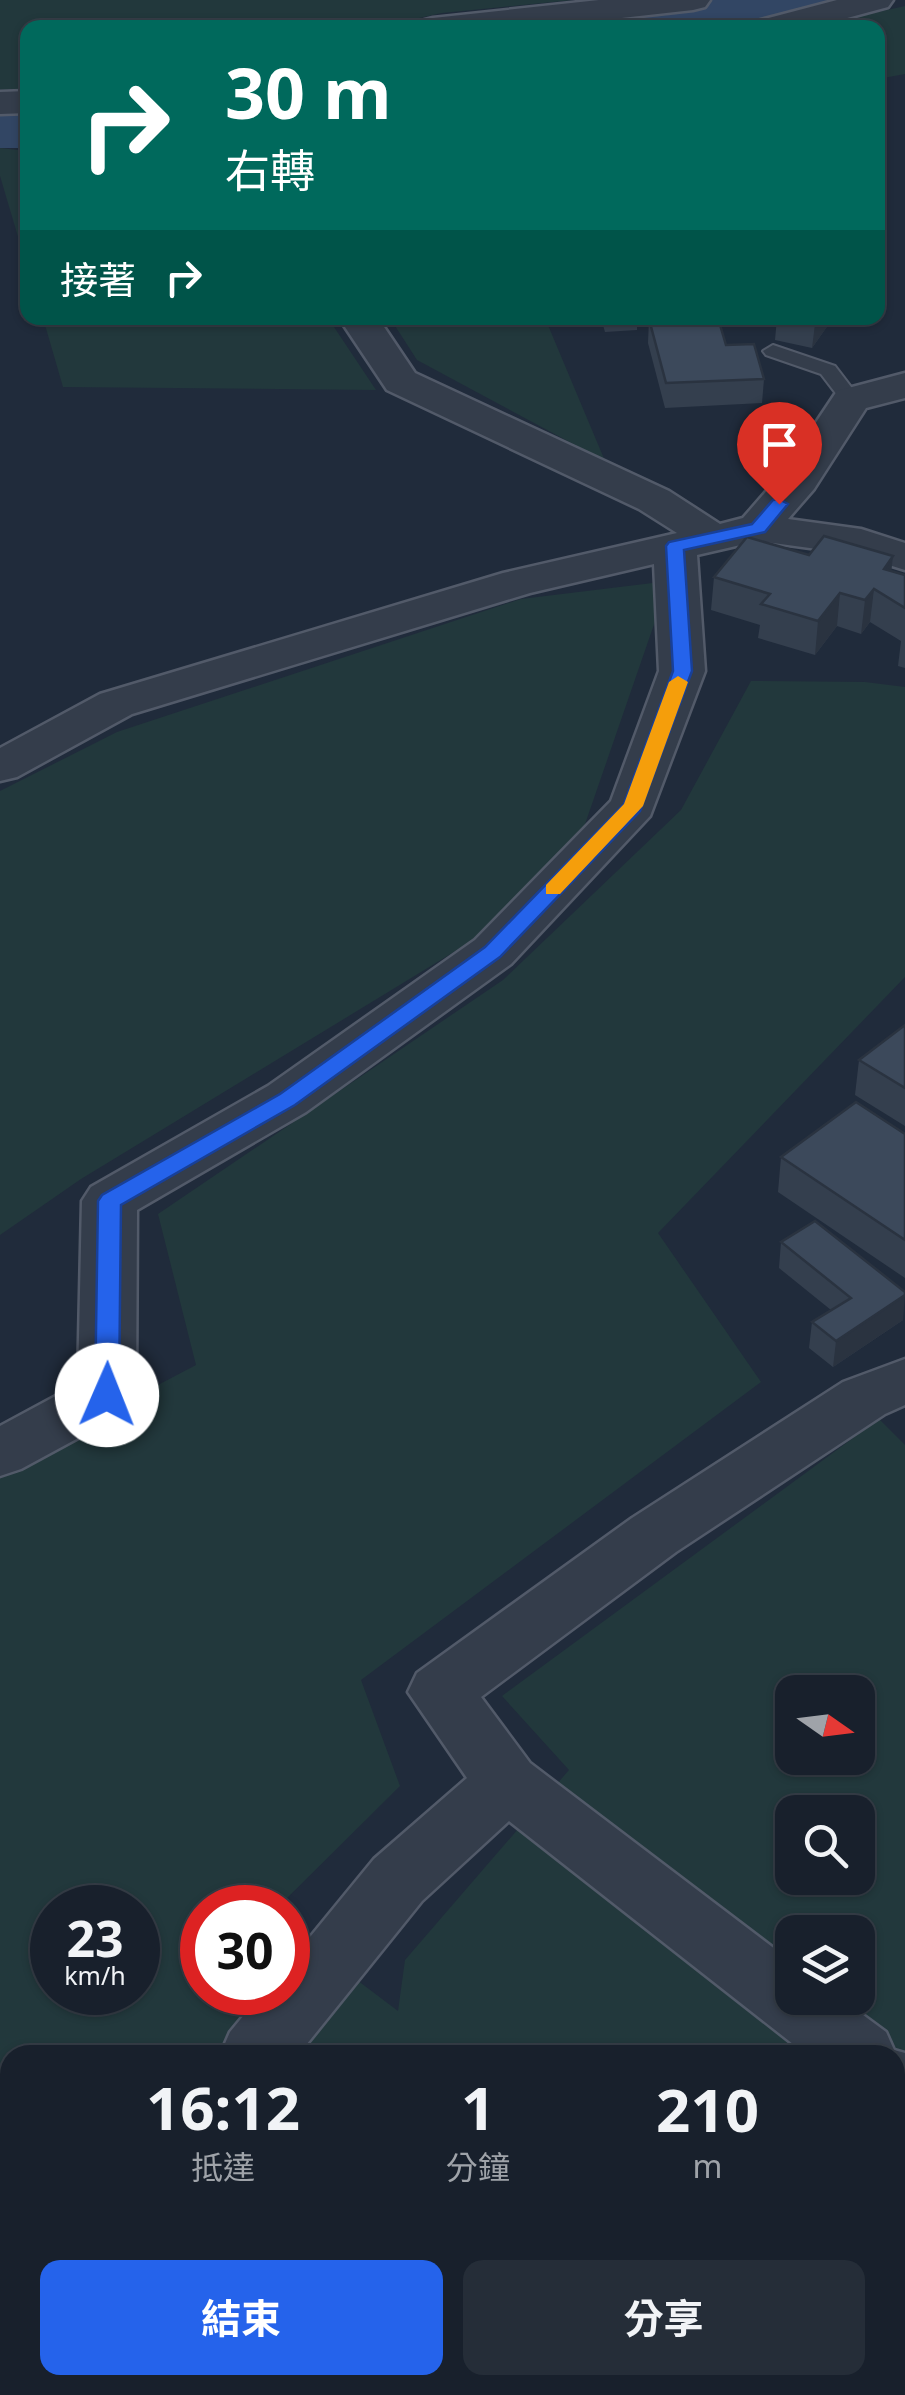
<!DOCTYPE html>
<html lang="zh-TW">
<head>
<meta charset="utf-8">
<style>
  body { margin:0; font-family:"Noto Sans","Noto Sans TC",sans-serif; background:#252d38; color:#f1f3f6; height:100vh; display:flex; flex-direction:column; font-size:38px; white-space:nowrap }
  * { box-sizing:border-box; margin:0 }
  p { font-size:32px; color:#9fa3a9 }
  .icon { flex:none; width:55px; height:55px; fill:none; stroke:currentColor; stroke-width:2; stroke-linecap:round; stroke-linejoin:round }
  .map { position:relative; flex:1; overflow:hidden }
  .side { position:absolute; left:0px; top:2045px; width:905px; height:350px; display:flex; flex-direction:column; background:#18202c; border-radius:30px 30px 0 0; box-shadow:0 2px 8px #0004,0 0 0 2px #363e48 }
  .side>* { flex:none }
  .hud { position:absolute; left:20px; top:20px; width:865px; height:305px; border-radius:20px; box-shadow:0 2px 8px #0004,0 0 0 2px #363e48; background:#00695c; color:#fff; overflow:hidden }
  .needle { width:65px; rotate:104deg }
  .controls { position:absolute; left:775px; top:1675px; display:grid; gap:20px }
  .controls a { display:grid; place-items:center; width:100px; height:100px; border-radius:20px; background:#18202c; box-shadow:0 2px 8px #0004,0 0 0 2px #363e48; font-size:50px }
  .speed { position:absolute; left:30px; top:1885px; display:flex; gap:20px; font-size:50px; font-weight:700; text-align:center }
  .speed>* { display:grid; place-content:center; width:130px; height:130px; border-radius:50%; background:#18202c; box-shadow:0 2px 8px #0004,0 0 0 2px #363e48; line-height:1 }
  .speed small { font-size:25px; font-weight:400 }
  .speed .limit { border:15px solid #d22; background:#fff; color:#111 }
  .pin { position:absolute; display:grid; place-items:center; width:85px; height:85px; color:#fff; margin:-102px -42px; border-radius:50% 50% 50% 0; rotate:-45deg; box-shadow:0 0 10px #0007 }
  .pin .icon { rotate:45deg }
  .me { position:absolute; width:110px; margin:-55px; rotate:1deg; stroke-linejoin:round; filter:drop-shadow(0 0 8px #0008) }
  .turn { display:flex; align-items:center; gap:35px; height:210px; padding:0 40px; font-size:45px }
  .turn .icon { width:130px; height:130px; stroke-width:2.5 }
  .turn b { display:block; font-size:70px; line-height:85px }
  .then { display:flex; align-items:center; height:95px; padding:0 40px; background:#0003; gap:20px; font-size:38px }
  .eta { display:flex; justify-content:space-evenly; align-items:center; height:170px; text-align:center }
  .eta b { font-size:60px; font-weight:700; line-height:70px }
  .action { display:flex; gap:20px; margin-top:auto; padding:20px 40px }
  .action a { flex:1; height:115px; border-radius:20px; background:#2563eb; color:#fff; font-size:40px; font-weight:700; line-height:115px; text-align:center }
  .action a+a { background:#252d38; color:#f1f3f6 }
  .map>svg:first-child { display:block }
  .green { fill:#22383c; fill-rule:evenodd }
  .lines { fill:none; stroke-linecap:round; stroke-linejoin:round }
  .river { fill:#324664; fill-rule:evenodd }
  .lane-casing { stroke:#525a69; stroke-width:4 }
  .street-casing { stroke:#525a69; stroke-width:5 }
  .lane { fill:#343d4b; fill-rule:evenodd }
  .street { fill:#343d4b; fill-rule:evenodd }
  .wall { fill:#343f4e }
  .shaded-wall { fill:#2a3340 }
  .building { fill:#3c495b; stroke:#2a3340; stroke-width:2.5 }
  .route { fill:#2563eb; stroke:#184099; stroke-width:2.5 }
  .slow { fill:#f59e0b }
</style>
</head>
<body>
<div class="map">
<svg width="905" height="2395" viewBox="0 0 905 2395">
  <rect width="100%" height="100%" fill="#202b3b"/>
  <g class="green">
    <path d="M 0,0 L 573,0 L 442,13 L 375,28 L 28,28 L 27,91 L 0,92 Z"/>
    <path d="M 905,6 L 905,74 L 878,79 L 878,28 L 808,28 Z"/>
    <path d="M 0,148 L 27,151 L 27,267 L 0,176 Z"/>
    <path d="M 43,318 L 328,318 L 376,390 L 63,387 Z"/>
    <path d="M 390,318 L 545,318 L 605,461 L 417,360 Z"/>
    <path d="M 669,581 L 564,885 L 81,1179 L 0,1235 L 0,791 L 117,732 L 521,599 Z"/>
    <path d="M 751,681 L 865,682 L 905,687 L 905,977 L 658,1233 L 761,1382 L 361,1680 L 400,1786 L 278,1907 L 202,1908 L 202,1992 L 288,1992 L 288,1928 L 398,2011 L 405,1960 L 569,1770 L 502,1696 L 879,1419 L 905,1445 L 905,2395 L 0,2395 L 0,1468 L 196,1365 L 158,1214 L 503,980 L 681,810 ZM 792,1692 L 858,1692 L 858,1758 L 792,1758 ZM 792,1812 L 858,1812 L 858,1878 L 792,1878 ZM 52,1908 L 138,1908 L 138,1992 L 52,1992 ZM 792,1932 L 858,1932 L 858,1998 L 792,1998 ZM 10,2055 L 895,2055 L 895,2385 L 10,2385 Z"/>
  </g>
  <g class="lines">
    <g class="river">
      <path d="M 702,0 L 859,0 L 850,13 L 770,28 L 611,28 L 620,15 Z"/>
      <rect x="0" y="108" width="28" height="40"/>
    </g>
    <defs>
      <path id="lane" d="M 773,345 L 835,366 L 861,400 L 858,404 L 844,404 L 821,374 L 766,355 L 763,351 Z"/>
      <g id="street">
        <path d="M 599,0 L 710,0 L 705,7 L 693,10 L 532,28 L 416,28 L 421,21 L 433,18 Z"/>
        <path d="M 837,0 L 893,0 L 888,7 L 810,28 L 752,28 L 757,21 Z"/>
        <path d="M 28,91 L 28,113 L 0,114 L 0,92 Z"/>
        <path d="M 339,318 L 378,318 L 415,373 L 669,491 L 720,524 L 743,518 L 783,472 L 837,391 L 905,373 L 905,398 L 866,408 L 814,489 L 788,519 L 861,529 L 905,543 L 905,570 L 854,554 L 758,541 L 697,555 L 705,671 L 650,816 L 511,964 L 306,1112 L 137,1210 L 136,1395 L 128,1411 L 21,1469 L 0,1476 L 0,1426 L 78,1384 L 82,1201 L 91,1187 L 268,1086 L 475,940 L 611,801 L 659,671 L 654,564 L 530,593 L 132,714 L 17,777 L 0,781 L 0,748 L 100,694 L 503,573 L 677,533 L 639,509 L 387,390 Z"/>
        <path d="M 905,1359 L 905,1405 L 885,1414 L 676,1552 L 481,1697 L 530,1763 L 792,1962 L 792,1998 L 840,1998 L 886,2032 L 894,2050 L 905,2053 L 905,2122 L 895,2119 L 895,2055 L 807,2055 L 509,1821 L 422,1901 L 298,2055 L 220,2055 L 230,2032 L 263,1992 L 288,1992 L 288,1964 L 374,1859 L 467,1778 L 408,1692 L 417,1673 L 632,1518 L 843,1382 Z"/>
        <path d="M 10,2323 L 10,2385 L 37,2385 L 30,2395 L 0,2395 L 0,2327 Z"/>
      </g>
    </defs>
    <use href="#lane" class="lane-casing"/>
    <use href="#street" class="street-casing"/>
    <use href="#lane" class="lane"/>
    <use href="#street" class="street"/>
  </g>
  <g class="wall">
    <path d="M 601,318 L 637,318 L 637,330 L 605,332 Z"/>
    <path d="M 777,318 L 833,318 L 812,348 L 775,340 Z"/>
    <path d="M 649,319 L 764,379 L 762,403 L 665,408 L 648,343 Z"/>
    <path d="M 809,555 L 893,556 L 891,571 L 905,608 L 905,668 L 898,666 L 901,641 L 870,622 L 861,634 L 837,626 L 815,655 L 758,638 L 760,625 L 711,610 L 714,577 Z"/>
    <path d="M 905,1025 L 905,1126 L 855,1095 L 859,1060 Z"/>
    <path d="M 905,1134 L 905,1278 L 778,1192 L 781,1157 Z"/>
    <path d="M 781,1242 L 903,1320 L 833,1367 L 809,1348 L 812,1322 L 831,1310 L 779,1268 Z"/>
  </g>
  <g class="shaded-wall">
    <path d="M 819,318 L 833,318 L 812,348 L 815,324 Z"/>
    <path d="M 893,556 L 889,590 L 884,569 Z"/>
    <path d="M 874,589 L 870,622 L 861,634 L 865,600 Z"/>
    <path d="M 840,593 L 837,626 L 815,655 L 818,621 Z"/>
    <path d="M 905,1295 L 903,1320 L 833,1367 L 836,1341 Z"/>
  </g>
  <g class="building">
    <path d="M 674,318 L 718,318 L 726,345 L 754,344 L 764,379 L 666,383 L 649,319 Z"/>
    <path d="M 785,318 L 819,318 L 815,324 Z"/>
    <path d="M 824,536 L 893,556 L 884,569 L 905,575 L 905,608 L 874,589 L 865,600 L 840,593 L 818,621 L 761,604 L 770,594 L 714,577 L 747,537 L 809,555 Z"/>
    <path d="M 905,1025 L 905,1088 L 859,1060 Z"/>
    <path d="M 856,1102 L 905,1134 L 905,1240 L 781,1157 Z"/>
    <path d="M 815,1221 L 905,1292 L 905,1295 L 836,1341 L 812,1322 L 851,1298 L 781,1242 Z"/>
  </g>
  <path class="route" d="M 779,499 L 788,504 L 765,532 L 684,550 L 692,671 L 640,811 L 500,957 L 295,1105 L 121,1205 L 119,1395 L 116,1402 L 99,1402 L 95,1395 L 98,1201 L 102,1195 L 280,1094 L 485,947 L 624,804 L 673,671 L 666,546 L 669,542 L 752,524 L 773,500 Z"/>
  <path class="slow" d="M 678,676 L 688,682 L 643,806 L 560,894 L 546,894 L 546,885 L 624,804 L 669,682 Z"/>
</svg>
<div class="controls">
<a><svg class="needle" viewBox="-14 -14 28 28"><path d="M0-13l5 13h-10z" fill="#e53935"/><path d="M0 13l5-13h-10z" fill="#9fa3a9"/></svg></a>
<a><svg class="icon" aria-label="search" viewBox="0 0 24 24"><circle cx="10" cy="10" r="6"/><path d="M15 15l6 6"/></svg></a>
<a><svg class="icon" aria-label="layers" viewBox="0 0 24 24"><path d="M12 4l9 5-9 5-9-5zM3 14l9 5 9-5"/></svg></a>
</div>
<div class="speed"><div>23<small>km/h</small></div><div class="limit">30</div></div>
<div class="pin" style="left:779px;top:504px;background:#d93025"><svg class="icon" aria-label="arrive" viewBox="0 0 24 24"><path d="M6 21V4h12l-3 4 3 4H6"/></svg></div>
<svg class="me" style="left:107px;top:1395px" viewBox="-20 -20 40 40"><circle r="19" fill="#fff"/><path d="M0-13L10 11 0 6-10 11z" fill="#2563eb"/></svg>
<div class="hud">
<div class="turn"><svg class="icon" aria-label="right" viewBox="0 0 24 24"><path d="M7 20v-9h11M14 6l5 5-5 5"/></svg><div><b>30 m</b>右轉</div></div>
<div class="then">接著<svg class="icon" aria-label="right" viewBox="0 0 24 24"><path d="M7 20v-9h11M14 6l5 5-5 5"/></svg></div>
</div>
<section class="side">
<div class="eta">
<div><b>16:12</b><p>抵達</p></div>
<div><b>1</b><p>分鐘</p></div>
<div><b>210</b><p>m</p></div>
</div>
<div class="action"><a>結束</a><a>分享</a></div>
</section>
</div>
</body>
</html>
